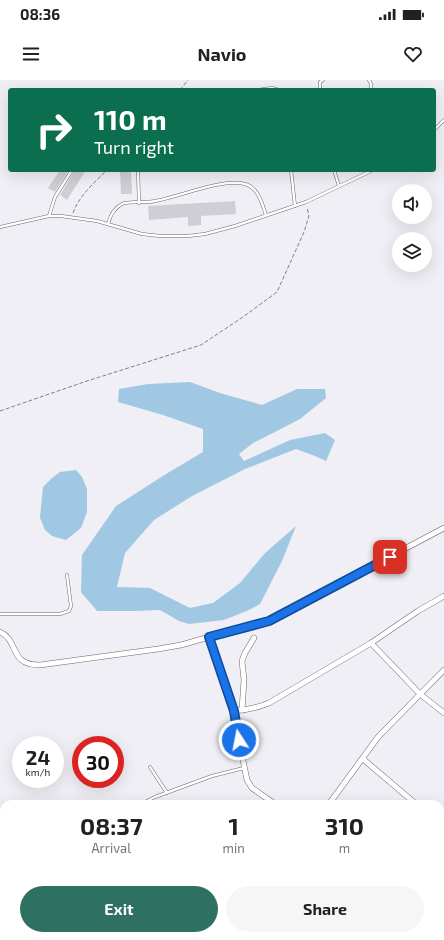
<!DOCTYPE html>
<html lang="en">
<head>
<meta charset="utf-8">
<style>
  body { margin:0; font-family:"Exo 2",sans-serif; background:#f6f6f6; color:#202124; height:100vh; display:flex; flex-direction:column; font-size:15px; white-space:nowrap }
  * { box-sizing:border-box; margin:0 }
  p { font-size:13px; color:#757577 }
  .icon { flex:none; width:22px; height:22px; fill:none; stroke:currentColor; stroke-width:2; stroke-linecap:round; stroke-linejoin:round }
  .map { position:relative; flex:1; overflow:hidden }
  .details { position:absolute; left:0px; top:720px; width:444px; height:140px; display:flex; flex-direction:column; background:#fff; border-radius:12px 12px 0 0; box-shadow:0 4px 16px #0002 }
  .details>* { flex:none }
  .banner { position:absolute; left:8px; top:8px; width:428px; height:84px; border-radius:4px; box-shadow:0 4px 16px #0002; background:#0b6e4f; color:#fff; overflow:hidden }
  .controls { position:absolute; left:392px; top:104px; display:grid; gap:8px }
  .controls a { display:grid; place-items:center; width:40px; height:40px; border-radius:50%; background:#fff; box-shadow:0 4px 16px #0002; font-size:20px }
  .speed { position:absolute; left:12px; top:656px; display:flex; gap:8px; font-size:20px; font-weight:700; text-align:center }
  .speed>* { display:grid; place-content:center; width:52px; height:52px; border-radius:50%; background:#fff; box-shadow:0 4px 16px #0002; line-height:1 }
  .speed small { font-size:10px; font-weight:400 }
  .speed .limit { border:6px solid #d22; background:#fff; color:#111 }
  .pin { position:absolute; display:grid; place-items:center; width:34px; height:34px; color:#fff; margin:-17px; border-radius:8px; box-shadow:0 2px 6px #0006 }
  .me { position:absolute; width:44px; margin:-22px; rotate:349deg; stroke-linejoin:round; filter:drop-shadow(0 0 3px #0008) }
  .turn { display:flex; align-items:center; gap:14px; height:84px; padding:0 20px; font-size:18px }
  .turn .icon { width:52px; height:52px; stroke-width:2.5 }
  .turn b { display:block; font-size:28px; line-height:34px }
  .eta { display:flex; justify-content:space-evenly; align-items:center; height:68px; text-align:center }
  .eta b { font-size:24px; font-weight:700; line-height:28px }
  .action { display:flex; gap:8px; margin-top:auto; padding:8px 20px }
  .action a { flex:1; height:46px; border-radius:24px; background:#2e7061; color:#fff; font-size:16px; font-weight:700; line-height:46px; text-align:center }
  .action a+a { background:#f6f6f6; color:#202124 }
  .status { display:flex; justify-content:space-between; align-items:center; height:28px; padding:0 20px; background:#fff; direction:ltr }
  .status svg { height:11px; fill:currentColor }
  header { display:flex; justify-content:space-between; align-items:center; height:52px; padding:0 20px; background:#fff; font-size:18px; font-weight:700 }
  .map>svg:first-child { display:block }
  .water { fill:#a1c8e3 }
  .building { fill:#ceced4 }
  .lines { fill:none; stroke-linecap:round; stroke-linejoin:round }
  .lane-casing { stroke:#68686d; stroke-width:3.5 }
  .street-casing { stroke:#68686d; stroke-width:6 }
  .secondary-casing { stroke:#68686d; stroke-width:8 }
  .path { stroke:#818185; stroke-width:1; stroke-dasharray:4 2; stroke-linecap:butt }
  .lane { stroke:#fff; stroke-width:2.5 }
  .street { stroke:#fff; stroke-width:5 }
  .secondary { stroke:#ecd5d5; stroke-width:7 }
  .route-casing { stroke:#114b97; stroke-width:10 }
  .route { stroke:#1a73e8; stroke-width:7 }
</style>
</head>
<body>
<div class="status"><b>08:36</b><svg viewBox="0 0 49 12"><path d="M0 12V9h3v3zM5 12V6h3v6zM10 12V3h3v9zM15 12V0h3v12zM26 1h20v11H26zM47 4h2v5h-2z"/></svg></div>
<header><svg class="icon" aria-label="menu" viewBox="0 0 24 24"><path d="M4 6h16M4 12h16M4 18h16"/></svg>Navio<svg class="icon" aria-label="heart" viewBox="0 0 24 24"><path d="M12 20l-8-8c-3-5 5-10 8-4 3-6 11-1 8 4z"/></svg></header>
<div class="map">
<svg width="444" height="860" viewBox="0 0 444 860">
  <rect width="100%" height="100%" fill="#efeff5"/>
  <g class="water">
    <path d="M 190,302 L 220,313 L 262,325 L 297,309 L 325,309 L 326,318 L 300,339 L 271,354 L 253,363 L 239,374 L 244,381 L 290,360 L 325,353 L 335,360 L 326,381 L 315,376 L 296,369 L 245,389 L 192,416 L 154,440 L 125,473 L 117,507 L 150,508 L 190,528 L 213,523 L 240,503 L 265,473 L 296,446 L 282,481 L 260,524 L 249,530 L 224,540 L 189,544 L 179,541 L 160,530 L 135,531 L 97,531 L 81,512 L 82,475 L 116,426 L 166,394 L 203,372 L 203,349 L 163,335 L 118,322 L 119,309 L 148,304 Z"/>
    <path d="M 76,390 L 82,397 L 87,409 L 87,432 L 81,448 L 66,460 L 52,456 L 45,450 L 40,438 L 43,407 L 52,398 L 60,392 Z"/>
  </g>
  <g class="building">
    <path d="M 60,90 L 69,90 L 55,112 L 48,108 Z"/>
    <path d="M 75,90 L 86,90 L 67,120 L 60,115 Z"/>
    <path d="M 120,91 L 131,91 L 132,114 L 121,114 Z"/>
    <path d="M 235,121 L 236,134 L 201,136 L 201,145 L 188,146 L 188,137 L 149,140 L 148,126 Z"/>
  </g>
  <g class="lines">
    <defs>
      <g id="lane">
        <path d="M 369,0 L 371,4 L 371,10"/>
        <path d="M 258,10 L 272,8 L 279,10"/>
        <path d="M 320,10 L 320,2 L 323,0"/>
        <path d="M 434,50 L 444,40"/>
        <path d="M 138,90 L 139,123"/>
        <path d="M 291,90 L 295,126"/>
        <path d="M 334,90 L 339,106"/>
        <path d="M 49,136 L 55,117 L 72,90"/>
        <path d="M 108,144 C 110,136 114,128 122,124 C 128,121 147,123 155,121 C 179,117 222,98 245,104 C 259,108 262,124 266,135"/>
        <path d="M 0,147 L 49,136 L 61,136 L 97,141 L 142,154 L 160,156 L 188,156 L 205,154 L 235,146 L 306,122 L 373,90"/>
        <path d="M 0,534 L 60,534 L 69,531 L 71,526 L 67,495"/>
        <path d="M 150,687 L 167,713"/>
        <path d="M 141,724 L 155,717 L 212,696 L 244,688"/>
        <path d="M 0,784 L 4,783"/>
      </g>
      <g id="street">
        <path d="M 0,552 C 20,561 8,585 40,585 L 158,569 L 181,565 L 209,557 L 233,631 L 247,700 L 252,708 L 275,724"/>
        <path d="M 209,557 L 269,541 L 444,448"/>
        <path d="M 371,563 L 420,614 L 444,633"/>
        <path d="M 242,630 L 244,600 L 242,581 L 245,573 L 254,558"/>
        <path d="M 233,631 C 246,630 257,628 269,623 L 371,563 L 418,531 L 444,516"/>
        <path d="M 363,679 L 416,724"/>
        <path d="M 329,724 L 378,657 L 444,590"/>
        <path d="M 440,744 L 444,747"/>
        <path d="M 162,856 L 167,860"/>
        <path d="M 298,856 L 303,860"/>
        <path d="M 3,860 L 4,855"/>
        <path d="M 94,860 L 101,856"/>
        <path d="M 223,860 L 227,856"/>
        <path d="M 430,860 L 430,856"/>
      </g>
      <g id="secondary">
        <path d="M 0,837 L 4,847"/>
        <path d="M 16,856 L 23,860"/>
      </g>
    </defs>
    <use href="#lane" class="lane-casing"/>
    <use href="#street" class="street-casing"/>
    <use href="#secondary" class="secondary-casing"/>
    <g class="path">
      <path d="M 180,10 L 188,0"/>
      <path d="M 73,133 C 79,116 94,103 107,90"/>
      <path d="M 0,331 L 87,301 L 201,265 L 243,237 L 277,212 L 304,152 L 309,136 L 307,127"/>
    </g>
    <use href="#lane" class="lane"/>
    <use href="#street" class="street"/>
    <use href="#secondary" class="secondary"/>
  </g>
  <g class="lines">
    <defs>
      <path id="route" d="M 239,660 L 234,631 L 209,557 L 269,541 L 390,477"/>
    </defs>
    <use href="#route" class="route-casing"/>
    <use href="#route" class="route"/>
  </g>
</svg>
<div class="controls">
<a><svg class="icon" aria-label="sound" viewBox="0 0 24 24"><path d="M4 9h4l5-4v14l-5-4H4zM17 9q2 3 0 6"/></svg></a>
<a><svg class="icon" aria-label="layers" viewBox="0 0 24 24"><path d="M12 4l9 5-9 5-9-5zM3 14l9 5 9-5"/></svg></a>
</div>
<div class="speed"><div>24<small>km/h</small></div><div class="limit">30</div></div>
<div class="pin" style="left:390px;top:477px;background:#d93025"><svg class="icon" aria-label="arrive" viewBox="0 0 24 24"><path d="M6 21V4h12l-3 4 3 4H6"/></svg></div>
<svg class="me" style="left:239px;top:660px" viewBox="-20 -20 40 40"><circle r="17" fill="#1a73e8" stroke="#fff" stroke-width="3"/><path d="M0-11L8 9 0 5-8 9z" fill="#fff"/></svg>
<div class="banner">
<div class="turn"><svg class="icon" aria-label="right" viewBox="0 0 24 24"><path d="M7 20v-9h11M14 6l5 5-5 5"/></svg><div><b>110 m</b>Turn right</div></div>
</div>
<section class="details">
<div class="eta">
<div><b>08:37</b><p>Arrival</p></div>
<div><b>1</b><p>min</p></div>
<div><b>310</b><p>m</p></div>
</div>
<div class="action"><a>Exit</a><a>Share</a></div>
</section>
</div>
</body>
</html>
